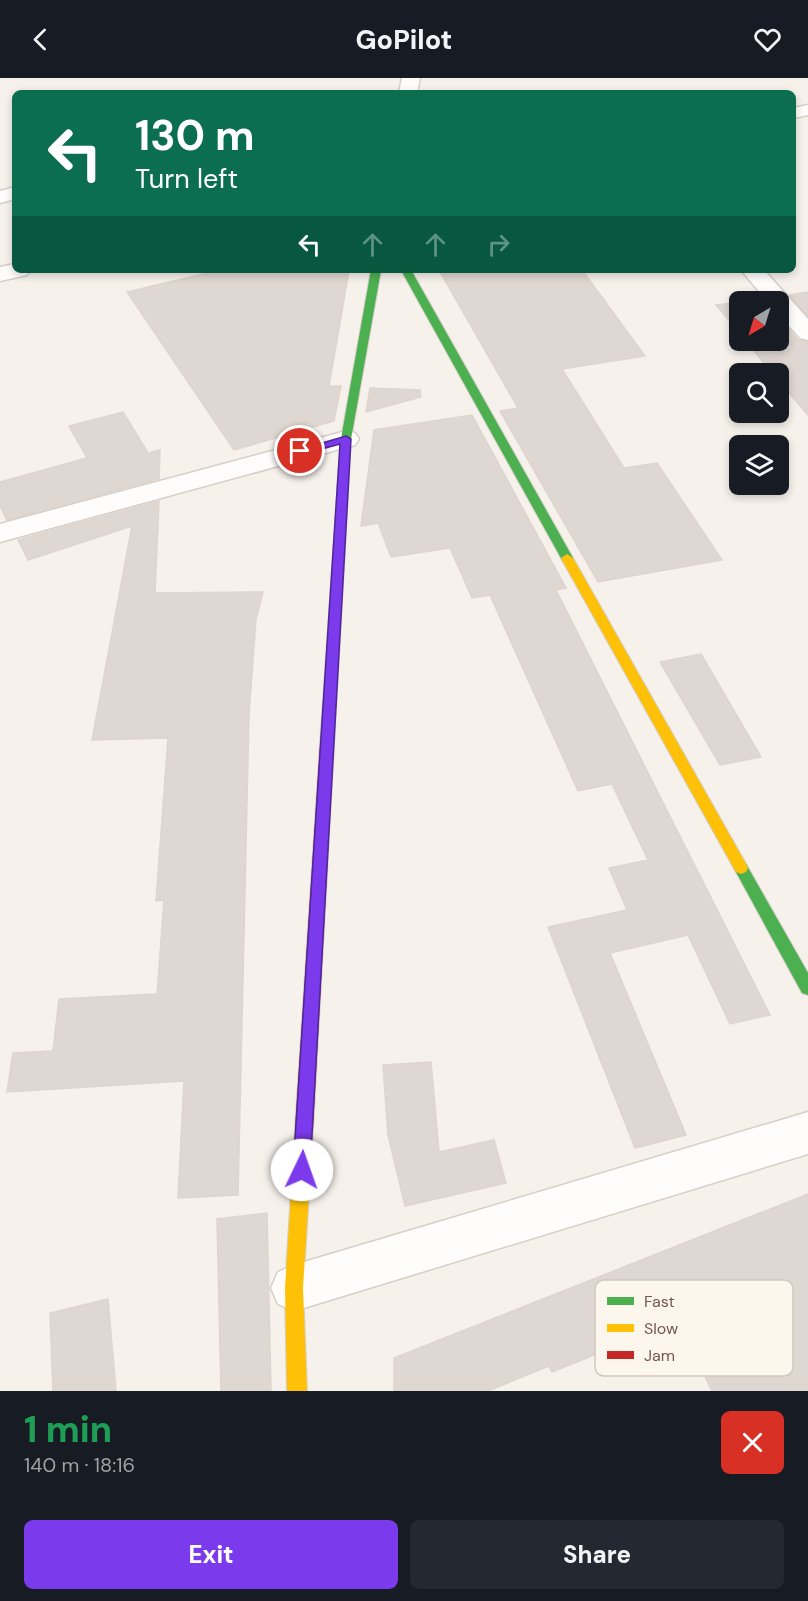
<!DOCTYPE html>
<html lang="en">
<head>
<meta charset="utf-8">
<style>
  body { margin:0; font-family:"DM Sans",sans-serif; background:#242831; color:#f1f3f6; height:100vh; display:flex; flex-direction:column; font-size:22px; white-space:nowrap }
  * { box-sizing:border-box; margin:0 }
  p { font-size:20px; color:#9ea1a6 }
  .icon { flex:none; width:33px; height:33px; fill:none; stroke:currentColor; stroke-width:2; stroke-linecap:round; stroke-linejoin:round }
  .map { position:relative; height:1313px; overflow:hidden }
  .details { display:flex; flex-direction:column; background:#171b24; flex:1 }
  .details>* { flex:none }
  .top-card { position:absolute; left:12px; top:12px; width:784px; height:183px; border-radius:9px; box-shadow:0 3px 9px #0003; background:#0b6e4f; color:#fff; overflow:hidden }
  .needle { width:39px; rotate:218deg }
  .tools { position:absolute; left:729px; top:213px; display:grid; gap:12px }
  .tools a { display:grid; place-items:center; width:60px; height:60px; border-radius:9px; background:#171b24; box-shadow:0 3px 9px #0003; font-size:30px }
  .pin { position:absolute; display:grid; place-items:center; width:51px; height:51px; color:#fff; margin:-26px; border:3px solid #fff; border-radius:50%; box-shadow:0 2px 6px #0007 }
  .me { position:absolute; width:66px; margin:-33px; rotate:3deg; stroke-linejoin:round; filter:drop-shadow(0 0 4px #0008) }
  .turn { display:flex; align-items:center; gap:21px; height:126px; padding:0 24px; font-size:27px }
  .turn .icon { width:78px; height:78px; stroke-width:2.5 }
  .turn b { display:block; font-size:42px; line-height:51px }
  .lanes { display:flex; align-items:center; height:57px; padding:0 24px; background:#0003; justify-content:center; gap:30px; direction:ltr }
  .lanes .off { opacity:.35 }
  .round { display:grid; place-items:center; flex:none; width:63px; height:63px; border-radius:9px; background:#242831 }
  .head { display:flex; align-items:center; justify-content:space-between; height:102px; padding:0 24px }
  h1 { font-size:36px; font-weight:800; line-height:45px; color:#1e9e55 }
  .cta { display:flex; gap:12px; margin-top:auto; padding:12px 24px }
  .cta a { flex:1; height:69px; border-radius:9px; background:#7c3aed; color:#fff; font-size:24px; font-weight:800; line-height:69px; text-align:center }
  .cta a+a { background:#242831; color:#f1f3f6 }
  header { display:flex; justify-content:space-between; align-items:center; height:78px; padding:0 24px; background:#171b24; font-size:27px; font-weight:800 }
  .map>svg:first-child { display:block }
  .building { fill:#dfd7d1; stroke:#dfd4ce; stroke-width:1.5 }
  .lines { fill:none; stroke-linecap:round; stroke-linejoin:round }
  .street-casing { stroke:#d5cec9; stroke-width:3 }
  .fast-casing { stroke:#d5cec8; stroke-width:2 }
  .slow-casing { stroke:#d5cec8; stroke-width:2 }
  .jam-casing { stroke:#d5cec8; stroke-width:2 }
  .street { fill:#fefdfc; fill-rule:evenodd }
  .fast { fill:#4caf50; fill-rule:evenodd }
  .slow { fill:#ffc107; fill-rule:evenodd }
  .jam { fill:#c62828; fill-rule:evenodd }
  .route { fill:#7c3aed; stroke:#51269a; stroke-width:1.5 }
  .key { fill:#fdf6ed; stroke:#d3c7bd; stroke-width:1.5 }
  .key-label { font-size:16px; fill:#72584d }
</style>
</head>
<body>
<header><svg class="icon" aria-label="back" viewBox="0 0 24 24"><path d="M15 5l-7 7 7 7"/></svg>GoPilot<svg class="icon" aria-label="heart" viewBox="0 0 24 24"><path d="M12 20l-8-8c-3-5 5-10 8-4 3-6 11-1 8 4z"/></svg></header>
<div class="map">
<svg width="808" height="1313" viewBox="0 0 808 1313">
  <rect width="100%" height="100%" fill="#f6f1eb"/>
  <g class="building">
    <path d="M 220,192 L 349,192 L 329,308 L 341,308 L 334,343 L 234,372 L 127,214 Z"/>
    <path d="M 439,192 L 582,192 L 645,278 L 562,291 L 624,390 L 657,385 L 722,482 L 598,504 L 500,333 L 518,330 Z"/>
    <path d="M 808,214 L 808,238 L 789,217 Z"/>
    <path d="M 740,224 L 740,255 L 716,227 Z"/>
    <path d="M 778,240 L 798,262 L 808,264 L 808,337 L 778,302 L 778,296 L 773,296 L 745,262 L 778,262 Z"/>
    <path d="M 370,310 L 420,312 L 421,319 L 366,334 Z"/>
    <path d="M 123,334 L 148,375 L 160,372 L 159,401 L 7,442 L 0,428 L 0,404 L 87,380 L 69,348 Z"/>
    <path d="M 472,337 L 566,510 L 556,512 L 770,937 L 730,946 L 688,857 L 610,875 L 686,1057 L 635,1070 L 548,849 L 627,832 L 609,790 L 648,782 L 612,706 L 578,713 L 490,517 L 472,520 L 450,470 L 391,479 L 378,445 L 361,448 L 374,352 Z"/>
    <path d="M 159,423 L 155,515 L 263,514 L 256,541 L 249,636 L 238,1117 L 178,1120 L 184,1003 L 7,1014 L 13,975 L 53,973 L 59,921 L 157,916 L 164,822 L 156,823 L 168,660 L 92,662 L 132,448 L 28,482 L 18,462 Z"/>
    <path d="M 701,576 L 761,679 L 720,687 L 660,584 Z"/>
    <path d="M 431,984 L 439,1074 L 494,1062 L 506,1105 L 405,1128 L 388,1057 L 383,987 Z"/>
    <path d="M 808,1116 L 808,1313 L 712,1313 L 678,1243 L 552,1294 L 549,1288 L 488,1313 L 394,1313 L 394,1280 Z"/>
    <path d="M 267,1135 L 271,1313 L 221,1313 L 217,1141 Z"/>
    <path d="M 108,1221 L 116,1313 L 53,1313 L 50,1235 Z"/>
  </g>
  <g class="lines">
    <defs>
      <g id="street">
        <path d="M 402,0 L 420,0 L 417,15 L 399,15 Z"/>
        <path d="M 808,27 L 808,37 L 794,40 L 794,30 Z"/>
        <path d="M 15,109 L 15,121 L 0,125 L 0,113 Z"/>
        <path d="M 15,186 L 15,192 L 30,192 L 27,197 L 0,203 L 0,189 Z"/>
        <path d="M 741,192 L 764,192 L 808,241 L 808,262 L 800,260 L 778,236 L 778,224 L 768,224 Z"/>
        <path d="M 346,353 L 355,355 L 359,361 L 355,367 L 0,464 L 0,446 Z"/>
        <path d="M 808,1034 L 808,1076 L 294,1233 L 278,1226 L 271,1210 L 278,1194 L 294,1187 Z"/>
      </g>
      <g id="fast">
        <path d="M 371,192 L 381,192 L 351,361 L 334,667 L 332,671 L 322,671 L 320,667 L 341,361 Z"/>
        <path d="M 401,192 L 411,192 L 573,480 L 571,483 L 563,483 L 561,480 Z"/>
        <path d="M 741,784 L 746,786 L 808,895 L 808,917 L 802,915 L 736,794 L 734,790 L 736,786 Z"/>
      </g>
      <g id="slow">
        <path d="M 567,476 L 573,480 L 746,786 L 748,790 L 746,794 L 741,796 L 736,794 L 561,480 Z"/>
        <path d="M 304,1043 L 310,1045 L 313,1051 L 303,1210 L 307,1313 L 287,1313 L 285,1210 L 295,1051 L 298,1045 Z"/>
      </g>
      <path id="jam" d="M 327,662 L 332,663 L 334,667 L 313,1051 L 310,1057 L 304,1059 L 298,1057 L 295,1051 L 320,667 L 322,663 Z"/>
    </defs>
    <use href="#street" class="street-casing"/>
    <use href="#fast" class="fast-casing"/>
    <use href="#slow" class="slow-casing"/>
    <use href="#jam" class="jam-casing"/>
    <use href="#street" class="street"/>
    <use href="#fast" class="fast"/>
    <use href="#slow" class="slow"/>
    <use href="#jam" class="jam"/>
  </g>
  <path class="route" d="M 346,358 L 351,361 L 310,1092 L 308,1098 L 302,1101 L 295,1098 L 293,1092 L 340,366 L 300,377 L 294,373 Z"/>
  <rect x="595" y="1202" width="198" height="96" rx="9" class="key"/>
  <rect x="607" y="1219" width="27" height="8" fill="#4caf50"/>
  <rect x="607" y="1246" width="27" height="8" fill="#ffc107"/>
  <rect x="607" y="1273" width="27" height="8" fill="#c62828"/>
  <g class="key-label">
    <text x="644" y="1229">Fast</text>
    <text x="644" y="1256">Slow</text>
    <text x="644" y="1283">Jam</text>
  </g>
</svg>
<div class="tools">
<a><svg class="needle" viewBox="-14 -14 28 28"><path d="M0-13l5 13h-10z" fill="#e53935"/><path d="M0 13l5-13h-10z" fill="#9ea1a6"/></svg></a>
<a><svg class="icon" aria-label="search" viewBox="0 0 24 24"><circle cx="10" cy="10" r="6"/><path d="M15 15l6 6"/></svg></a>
<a><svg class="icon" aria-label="layers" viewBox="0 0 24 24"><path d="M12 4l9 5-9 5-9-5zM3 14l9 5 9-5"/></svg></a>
</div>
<div class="pin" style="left:300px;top:373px;background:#d93025"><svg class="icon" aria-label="arrive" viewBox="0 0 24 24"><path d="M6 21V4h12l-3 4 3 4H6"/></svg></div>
<svg class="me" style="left:302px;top:1092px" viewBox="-20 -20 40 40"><circle r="19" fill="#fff"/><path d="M0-13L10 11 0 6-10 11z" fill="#7c3aed"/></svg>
<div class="top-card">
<div class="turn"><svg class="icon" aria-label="left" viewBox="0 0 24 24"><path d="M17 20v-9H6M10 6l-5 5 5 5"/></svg><div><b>130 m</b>Turn left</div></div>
<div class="lanes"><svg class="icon" aria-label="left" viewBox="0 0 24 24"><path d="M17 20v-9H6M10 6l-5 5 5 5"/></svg><svg class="icon off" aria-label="ahead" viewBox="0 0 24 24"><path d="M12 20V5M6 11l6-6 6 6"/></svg><svg class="icon off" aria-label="ahead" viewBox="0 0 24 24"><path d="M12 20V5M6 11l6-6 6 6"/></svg><svg class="icon off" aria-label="right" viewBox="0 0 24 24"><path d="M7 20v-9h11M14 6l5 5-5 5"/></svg></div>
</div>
</div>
<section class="details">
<div class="head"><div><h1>1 min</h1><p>140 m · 18:16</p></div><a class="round" style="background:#d93025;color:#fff"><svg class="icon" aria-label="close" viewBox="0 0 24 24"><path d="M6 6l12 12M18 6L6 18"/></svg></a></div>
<div class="cta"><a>Exit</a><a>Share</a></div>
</section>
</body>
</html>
